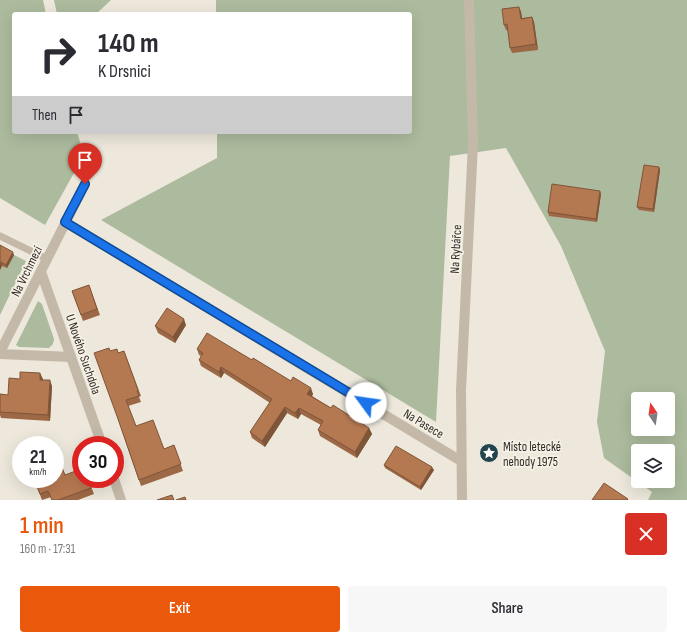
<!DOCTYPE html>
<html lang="en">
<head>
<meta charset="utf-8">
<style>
  body { margin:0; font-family:"Sofia Sans Condensed",sans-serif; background:#f7f7f7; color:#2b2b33; height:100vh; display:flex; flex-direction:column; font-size:15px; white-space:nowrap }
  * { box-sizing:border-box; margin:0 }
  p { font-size:13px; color:#7c7c81 }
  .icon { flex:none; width:22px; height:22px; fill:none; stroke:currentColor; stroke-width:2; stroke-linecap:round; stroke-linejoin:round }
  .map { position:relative; height:500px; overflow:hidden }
  .sheet { display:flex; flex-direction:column; background:#fff; flex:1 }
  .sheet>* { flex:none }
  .guide { position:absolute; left:12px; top:12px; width:400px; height:122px; border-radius:4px; box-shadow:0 4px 16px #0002; background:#fff; color:#2b2b33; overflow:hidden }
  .needle { width:26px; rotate:347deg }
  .controls { position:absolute; left:631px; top:392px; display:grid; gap:8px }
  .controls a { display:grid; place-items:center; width:44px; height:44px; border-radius:4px; background:#fff; box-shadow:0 4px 16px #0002; font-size:20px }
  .speed { position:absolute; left:12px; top:436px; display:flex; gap:8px; font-size:20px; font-weight:700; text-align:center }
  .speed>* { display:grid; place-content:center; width:52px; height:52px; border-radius:50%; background:#fff; box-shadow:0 4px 16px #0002; line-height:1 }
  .speed small { font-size:10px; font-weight:400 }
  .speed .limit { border:6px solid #d22; background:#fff; color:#111 }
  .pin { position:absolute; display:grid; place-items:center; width:34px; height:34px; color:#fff; margin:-41px -17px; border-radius:50% 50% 50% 0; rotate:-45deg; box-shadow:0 0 4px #0007 }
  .pin .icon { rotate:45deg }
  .me { position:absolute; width:44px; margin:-22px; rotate:301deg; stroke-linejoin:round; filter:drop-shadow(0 0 3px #0008) }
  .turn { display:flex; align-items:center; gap:14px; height:84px; padding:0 20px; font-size:18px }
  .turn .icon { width:52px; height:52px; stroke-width:2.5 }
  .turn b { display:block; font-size:28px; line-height:34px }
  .then { display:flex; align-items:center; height:38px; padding:0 20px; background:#0003; gap:8px; font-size:15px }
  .round { display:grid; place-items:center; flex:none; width:42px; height:42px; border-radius:4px; background:#f7f7f7 }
  .overview { display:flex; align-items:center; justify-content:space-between; height:68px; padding:0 20px }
  h1 { font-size:24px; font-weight:600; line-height:30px; color:#ea580c }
  .action { display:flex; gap:8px; margin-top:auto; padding:8px 20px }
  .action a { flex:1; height:46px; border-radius:4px; background:#ea580c; color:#fff; font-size:16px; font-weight:600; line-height:46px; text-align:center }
  .action a+a { background:#f7f7f7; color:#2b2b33 }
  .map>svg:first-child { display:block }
  .green { fill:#acba9d; fill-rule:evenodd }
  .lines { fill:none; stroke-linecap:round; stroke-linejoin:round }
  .lane { stroke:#c4b9a8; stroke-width:7 }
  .street { stroke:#c4b9a8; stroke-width:10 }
  .wall { fill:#9c6846 }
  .shaded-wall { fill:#7f5539 }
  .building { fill:#b57951; stroke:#7f5539 }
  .route-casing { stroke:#114b97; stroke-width:10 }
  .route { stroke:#1a73e8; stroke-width:7 }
  .labels { text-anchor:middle; stroke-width:3.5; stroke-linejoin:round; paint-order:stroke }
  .street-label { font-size:13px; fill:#322c27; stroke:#f6f1e6 }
  .poi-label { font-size:13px; fill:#322c27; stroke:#f6f1e6; text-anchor:start }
</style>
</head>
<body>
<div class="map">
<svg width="687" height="500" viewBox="0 0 687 500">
  <rect width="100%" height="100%" fill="#ede8db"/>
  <g class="green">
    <path d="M 0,0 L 43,0 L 46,14 L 14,14 L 14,132 L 77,132 L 84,155 L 45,225 L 0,198 Z"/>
    <path d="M 54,0 L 111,0 L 96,14 L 57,14 Z"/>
    <path d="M 216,0 L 687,0 L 687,500 L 648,500 L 652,492 L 604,458 L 597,422 L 605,351 L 561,246 L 506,148 L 450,156 L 436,422 L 101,220 L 217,158 L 217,132 L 410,132 L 410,14 L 216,14 ZM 638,399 L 668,399 L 668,429 L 638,429 ZM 638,451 L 668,451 L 668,481 L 638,481 Z"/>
    <path d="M 14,255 L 26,261 L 0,315 L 0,270 L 2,266 Z"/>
    <path d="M 38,301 L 42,304 L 54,339 L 53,344 L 49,348 L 19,347 L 16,345 Z"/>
  </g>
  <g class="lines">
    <path class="lane" d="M 0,236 L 47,259"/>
    <g class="street">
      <path d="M 65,222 L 461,461"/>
      <path d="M 41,272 L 102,445"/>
      <path d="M 0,352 L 85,184"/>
      <path d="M 0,354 L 71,357"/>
      <path d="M 114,479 L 121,500"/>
      <path d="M 462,500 L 461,390 L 473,143 L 469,0"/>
    </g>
  </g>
  <g class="wall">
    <path d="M 519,7 L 521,12 L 522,18 L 532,17 L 534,22 L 538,50 L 512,53 L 510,48 L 508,30 L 506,30 L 504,25 Z"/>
    <path d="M 659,167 L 660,170 L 654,212 L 639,210 L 637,207 Z"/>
    <path d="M 601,194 L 597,222 L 549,216 L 548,212 Z"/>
    <path d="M 0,245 L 14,255 L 7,268 L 2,266 L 0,270 Z"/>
    <path d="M 89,285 L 100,315 L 83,321 L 72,291 Z"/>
    <path d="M 186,325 L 175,343 L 158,333 L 155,326 Z"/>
    <path d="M 197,349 L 252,360 L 313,394 L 312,396 L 331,408 L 369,428 L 372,434 L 357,458 L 320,436 L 318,430 L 321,425 L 301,414 L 298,419 L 287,413 L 265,447 L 252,438 L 250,432 L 270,403 L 224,373 L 221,378 L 201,366 L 199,360 L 201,356 L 199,355 Z"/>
    <path d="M 110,351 L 118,353 L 124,351 L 141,396 L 139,397 L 141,402 L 128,406 L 136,426 L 164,449 L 174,445 L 183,471 L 141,486 L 118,419 Z"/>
    <path d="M 20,379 L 43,379 L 43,380 L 52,386 L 50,421 L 1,418 L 0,415 L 0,394 L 8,395 Z"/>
    <path d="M 384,465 L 434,470 L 421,490 L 385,468 Z"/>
    <path d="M 65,475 L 88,479 L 94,494 L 78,500 L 52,500 L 51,497 L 42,500 L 34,479 Z"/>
  </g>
  <g class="shaded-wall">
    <path d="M 519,7 L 521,12 L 523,24 L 521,19 Z"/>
    <path d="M 532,17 L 534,22 L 538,50 L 536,44 Z"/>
    <path d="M 659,167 L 660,170 L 654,212 L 653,209 Z"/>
    <path d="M 600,191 L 601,194 L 597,222 L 596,219 Z"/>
    <path d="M 13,252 L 14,255 L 7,268 L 6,265 Z"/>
    <path d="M 1,262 L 2,266 L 0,270 L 0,264 Z"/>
    <path d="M 184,319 L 186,325 L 175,343 L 173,337 Z"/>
    <path d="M 221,367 L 224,373 L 221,378 L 219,372 Z"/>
    <path d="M 40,373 L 43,379 L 42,386 L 40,380 Z"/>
    <path d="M 50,380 L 52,386 L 50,421 L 48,415 Z"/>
    <path d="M 311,388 L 313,394 L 310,400 L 307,394 Z"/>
    <path d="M 285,407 L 287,413 L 265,447 L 262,441 Z"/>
    <path d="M 299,408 L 301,414 L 298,419 L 295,413 Z"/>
    <path d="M 369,428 L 372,434 L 357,458 L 355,452 Z"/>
    <path d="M 432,467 L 434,470 L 421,490 L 420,487 Z"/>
  </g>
  <g class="building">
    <path d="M 519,7 L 521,19 L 532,17 L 536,44 L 510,48 L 507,24 L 504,25 L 502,9 Z"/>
    <path d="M 644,165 L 659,167 L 653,209 L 637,207 Z"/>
    <path d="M 552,184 L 600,191 L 596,219 L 548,212 Z"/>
    <path d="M 0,245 L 13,252 L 6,265 L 1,262 L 0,264 Z"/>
    <path d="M 89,285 L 97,309 L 81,315 L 72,291 Z"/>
    <path d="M 167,308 L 184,319 L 173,337 L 155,326 Z"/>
    <path d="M 207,333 L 252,360 L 253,358 L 291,381 L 293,377 L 311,388 L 307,394 L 331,408 L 333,405 L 369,428 L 355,452 L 318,430 L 323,421 L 299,408 L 295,413 L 285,407 L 262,441 L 250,432 L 272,399 L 221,367 L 219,372 L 199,360 L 203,353 L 197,349 Z"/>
    <path d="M 109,348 L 110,351 L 117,349 L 118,353 L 124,351 L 138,390 L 137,391 L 139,396 L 126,400 L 136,426 L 153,420 L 164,449 L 174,445 L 181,464 L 139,480 L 118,419 L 94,353 Z"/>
    <path d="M 20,372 L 40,373 L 40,380 L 50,380 L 48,415 L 0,412 L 0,394 L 8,395 L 9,378 L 20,379 Z"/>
    <path d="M 396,446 L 432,467 L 420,487 L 384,465 Z"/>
    <path d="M 61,465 L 65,475 L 81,469 L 81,479 L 88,479 L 91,488 L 58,500 L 52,500 L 48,491 L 40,494 L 34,479 L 55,479 L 55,467 Z"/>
    <path d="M 604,483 L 628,499 L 627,500 L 592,500 Z"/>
    <path d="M 172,495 L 174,500 L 157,500 Z"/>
    <path d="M 185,497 L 186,500 L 176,500 Z"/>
  </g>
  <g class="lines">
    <defs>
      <path id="route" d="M 85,184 L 65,222 L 366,403"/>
    </defs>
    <use href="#route" class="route-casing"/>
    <use href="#route" class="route"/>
  </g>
  <defs>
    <symbol id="sight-disc" viewBox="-11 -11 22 22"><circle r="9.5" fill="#23444d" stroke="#f6f1e6"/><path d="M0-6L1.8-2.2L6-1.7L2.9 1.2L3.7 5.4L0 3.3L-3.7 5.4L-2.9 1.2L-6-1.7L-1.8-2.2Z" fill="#fff"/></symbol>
  </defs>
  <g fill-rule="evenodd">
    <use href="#sight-disc" x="478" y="442" width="22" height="22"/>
  </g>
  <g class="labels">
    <g class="street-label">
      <text transform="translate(455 249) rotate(-87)" y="5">Na Rybářce</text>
      <text transform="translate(26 271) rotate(-64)" y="5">Na Vrchmezí</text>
      <text transform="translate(84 354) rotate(71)" y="5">U Nového Suchdola</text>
      <text transform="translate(424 423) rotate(31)" y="5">Na Pasece</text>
    </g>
    <g class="poi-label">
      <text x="503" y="451">Místo letecké<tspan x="503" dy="15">nehody 1975</tspan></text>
    </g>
  </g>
</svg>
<div class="controls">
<a><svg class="needle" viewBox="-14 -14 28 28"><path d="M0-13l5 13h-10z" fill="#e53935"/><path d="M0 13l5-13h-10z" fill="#7c7c81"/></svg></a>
<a><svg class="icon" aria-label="layers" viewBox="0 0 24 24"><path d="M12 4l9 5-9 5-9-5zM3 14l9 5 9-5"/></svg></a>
</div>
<div class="speed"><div>21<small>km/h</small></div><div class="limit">30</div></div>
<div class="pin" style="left:85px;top:184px;background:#d93025"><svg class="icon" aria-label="arrive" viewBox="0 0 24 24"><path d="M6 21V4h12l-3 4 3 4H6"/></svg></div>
<svg class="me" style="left:366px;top:403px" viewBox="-20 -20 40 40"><circle r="19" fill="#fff"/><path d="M0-13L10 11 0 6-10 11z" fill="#1a73e8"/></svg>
<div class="guide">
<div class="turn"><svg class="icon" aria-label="right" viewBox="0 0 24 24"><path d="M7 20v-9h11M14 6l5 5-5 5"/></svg><div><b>140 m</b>K Drsnici</div></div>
<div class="then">Then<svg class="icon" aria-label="arrive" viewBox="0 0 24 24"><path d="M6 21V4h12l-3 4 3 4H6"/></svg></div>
</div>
</div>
<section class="sheet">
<div class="overview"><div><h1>1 min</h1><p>160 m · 17:31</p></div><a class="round" style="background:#d93025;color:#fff"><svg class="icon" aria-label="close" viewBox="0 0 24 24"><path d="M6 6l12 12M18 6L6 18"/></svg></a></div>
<div class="action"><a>Exit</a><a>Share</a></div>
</section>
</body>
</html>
